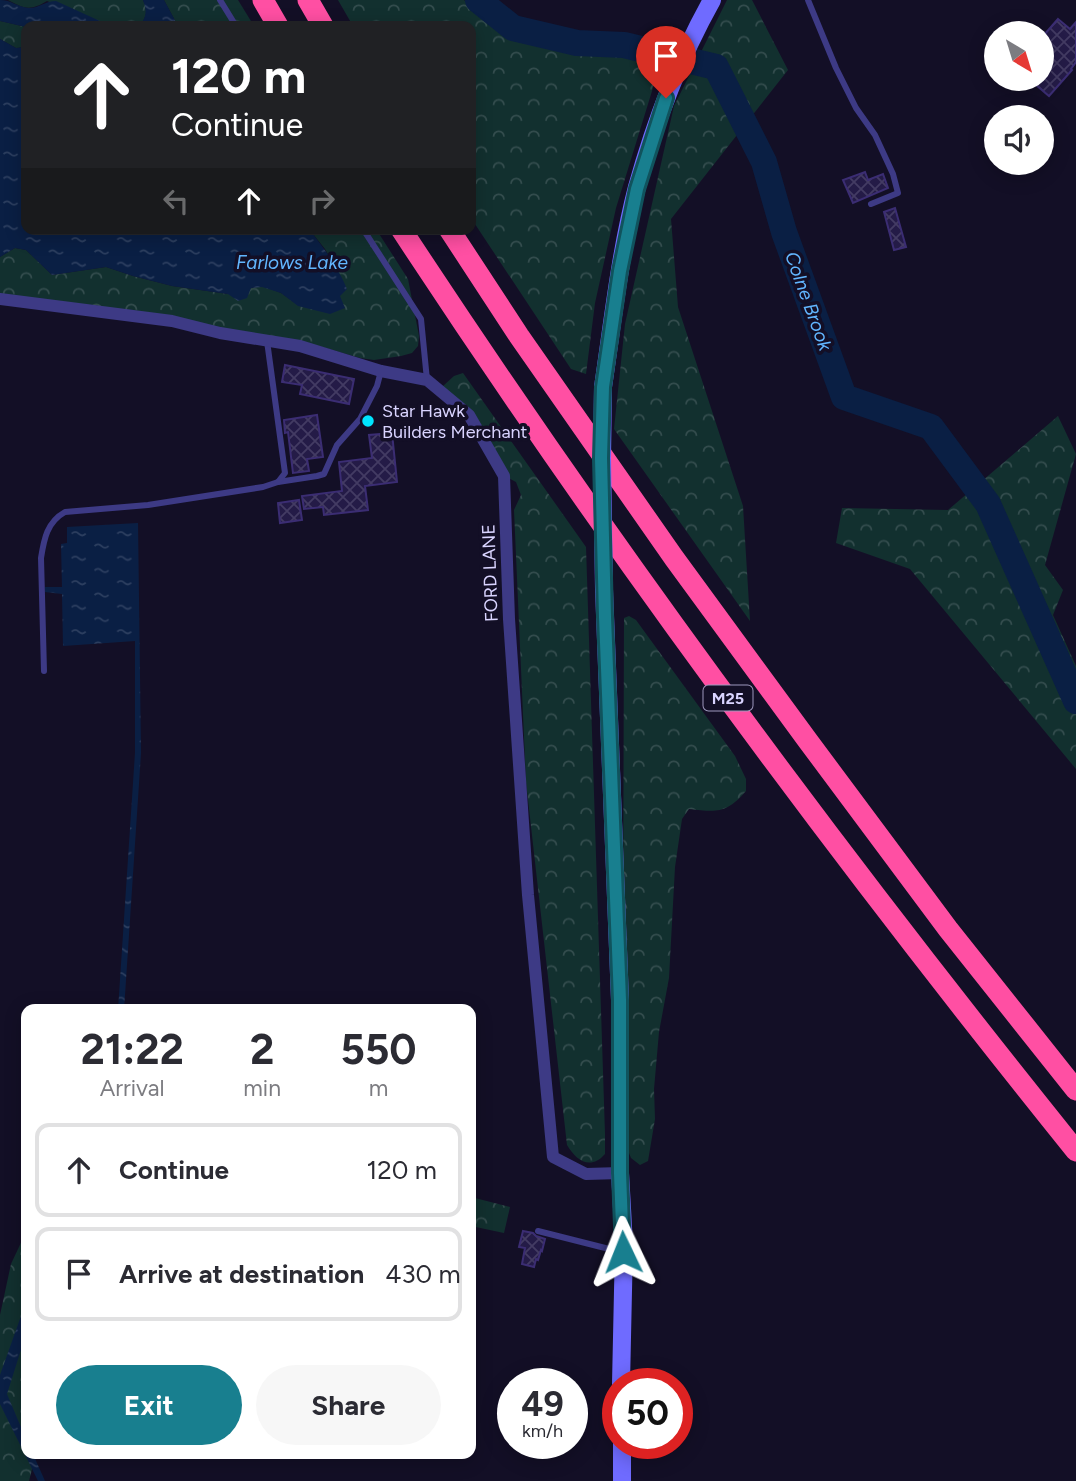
<!DOCTYPE html>
<html lang="en">
<head>
<meta charset="utf-8">
<style>
  body { margin:0; font-family:Figtree,sans-serif; background:#f7f7f7; color:#2b2b33; height:100vh; display:flex; flex-direction:column; font-size:26px; white-space:nowrap }
  * { box-sizing:border-box; margin:0 }
  p { font-size:23px; color:#7c7c81 }
  .icon { flex:none; width:38px; height:38px; fill:none; stroke:currentColor; stroke-width:2; stroke-linecap:round; stroke-linejoin:round }
  .map { position:relative; flex:1; overflow:hidden }
  .details { position:absolute; left:21px; top:1004px; width:455px; height:455px; display:flex; flex-direction:column; background:#fff; border-radius:14px; box-shadow:0 4px 18px #0003 }
  .details>* { flex:none }
  .banner { position:absolute; left:21px; top:21px; width:455px; height:214px; border-radius:14px; box-shadow:0 4px 18px #0003; background:#202124; color:#fff; overflow:hidden }
  .needle { width:46px; rotate:142deg }
  .buttons { position:absolute; left:984px; top:21px; display:grid; gap:14px }
  .buttons a { display:grid; place-items:center; width:70px; height:70px; border-radius:50%; background:#fff; box-shadow:0 4px 18px #0003; font-size:35px }
  .speed { position:absolute; left:497px; top:1368px; display:flex; gap:14px; font-size:35px; font-weight:700; text-align:center }
  .speed>* { display:grid; place-content:center; width:91px; height:91px; border-radius:50%; background:#fff; box-shadow:0 4px 18px #0003; line-height:1 }
  .speed small { font-size:18px; font-weight:400 }
  .speed .limit { border:10px solid #d22; background:#fff; color:#111 }
  .pin { position:absolute; display:grid; place-items:center; width:60px; height:60px; color:#fff; margin:-72px -30px; border-radius:50% 50% 50% 0; rotate:-45deg; box-shadow:0 0 7px #0007 }
  .pin .icon { rotate:45deg }
  .me { position:absolute; width:77px; margin:-38px; rotate:358deg; stroke-linejoin:round; filter:drop-shadow(0 0 5px #0008) }
  .turn { display:flex; align-items:center; gap:24px; height:147px; padding:0 35px; font-size:32px }
  .turn .icon { width:91px; height:91px; stroke-width:2.5 }
  .turn b { display:block; font-size:49px; line-height:60px }
  .lanes { display:flex; align-items:center; height:66px; padding:0 35px; background:#0003; justify-content:center; gap:35px; direction:ltr }
  .lanes .off { opacity:.35 }
  .eta { display:flex; justify-content:space-evenly; align-items:center; height:119px; text-align:center }
  .eta b { font-size:42px; font-weight:700; line-height:49px }
  .primary-button { display:flex; gap:14px; margin-top:auto; padding:14px 35px }
  .primary-button a { flex:1; height:80px; border-radius:42px; background:#187f8f; color:#fff; font-size:28px; font-weight:700; line-height:80px; text-align:center }
  .primary-button a+a { background:#f7f7f7; color:#2b2b33 }
  ul { padding:0; list-style:none }
  li { display:flex; align-items:center; gap:21px; height:94px; margin:0 14px 10px; padding:0 21px; border:4px solid #e1e1e2; border-radius:14px }
  li div { flex:1 }
  li b { display:block; font-size:26px }
  li em { font-style:normal }
  .map>svg:first-child { display:block }
  .forest { fill:url(#forest-crowns) }
  .water { fill:url(#water-ripples) }
  .lines { fill:none; stroke-linecap:round; stroke-linejoin:round }
  .river { stroke:#0a1f44; stroke-width:26 }
  .building { fill:url(#building-cross-hatch); stroke:#3b2d73; stroke-width:2 }
  .lane { stroke:#3d3a85; stroke-width:6 }
  .street { stroke:#3d3a85; stroke-width:12 }
  .secondary { stroke:#6f6bff; stroke-width:18 }
  .highway { stroke:#ff4fa3; stroke-width:21 }
  .secondary-bridge { stroke:#6f6bff; stroke-width:18 }
  .route-casing { stroke:#10535d; stroke-width:18 }
  .route { stroke:#187f8f; stroke-width:12 }
  .poi-dot { fill:#00e5ff; stroke:#130f26; stroke-width:2.5 }
  .labels { text-anchor:middle; stroke-width:7; stroke-linejoin:round; paint-order:stroke }
  .shield { fill:#130f26; stroke:#9e99be; stroke-width:2 }
  .shield-label { font-size:16px; font-weight:bold; fill:#d9d4ff }
  .poi-label { font-size:18px; fill:#d9d4ff; stroke:#130f26; text-anchor:start }
  .street-label { font-size:18px; fill:#d9d4ff; stroke:#130f26 }
  .water-label { font-size:19px; font-style:italic; fill:#62b6ff; stroke:#130f26 }
</style>
</head>
<body>
<div class="map">
<svg width="1076" height="1481" viewBox="0 0 1076 1481">
  <defs>
    <pattern id="forest-crowns" width="20" height="18" patternUnits="userSpaceOnUse" patternTransform="scale(1.75)"><rect width="20" height="18" fill="#12302f"/><path d="M2 6a3 3 0 1 1 6 0M12 15a3 3 0 1 1 6 0" fill="none" stroke="#344d4e"/></pattern>
    <pattern id="water-ripples" width="26" height="14" patternUnits="userSpaceOnUse" patternTransform="scale(1.75)"><rect width="26" height="14" fill="#0a1f44"/><path d="M2 4q2-2 4 0t4 0M15 11q2-2 4 0t4 0" fill="none" stroke="#2d3f60"/></pattern>
    <pattern id="building-cross-hatch" width="8" height="8" patternUnits="userSpaceOnUse" patternTransform="scale(1.75)"><rect width="8" height="8" fill="#241b47"/><path d="M0 0l8 8M0 8l8-8" fill="none" stroke="#433b63"/></pattern>
  </defs>
  <rect width="100%" height="100%" fill="#130f26"/>
  <g class="forest">
    <path d="M 8,0 L 143,0 C 148,11 147,17 139,26 L 111,26 L 106,22 L 97,21 L 47,1 C 30,11 25,9 8,0 Z"/>
    <path d="M 164,0 L 238,0 L 254,26 L 178,26 Z"/>
    <path d="M 338,0 L 464,0 L 489,24 L 548,48 L 623,52 L 660,65 L 616,208 L 595,303 L 586,374 L 571,369 L 471,218 L 471,26 L 353,26 Z"/>
    <path d="M 727,0 L 752,0 L 788,70 L 671,219 L 678,307 L 743,506 L 750,621 L 614,429 L 625,324 L 674,106 Z"/>
    <path d="M 0,21 L 26,27 L 26,47 L 16,48 L 0,39 Z"/>
    <path d="M 309,229 L 376,229 L 408,279 L 419,336 L 418,346 L 412,353 L 401,356 L 374,360 L 360,358 L 319,346 L 0,297 L 0,257 L 15,248 L 26,250 L 52,275 L 106,267 L 133,276 L 172,286 L 228,294 L 251,288 L 262,286 L 281,293 L 299,306 L 340,296 L 342,279 L 325,249 Z"/>
    <path d="M 463,373 L 586,547 L 605,1134 L 605,1154 C 590,1171 576,1160 567,1145 L 526,782 L 514,510 L 521,495 L 516,482 L 505,476 L 443,386 L 454,376 Z"/>
    <path d="M 1058,416 L 1076,454 L 1045,565 L 1063,590 L 1053,615 L 1076,666 L 1076,769 L 910,569 L 836,543 L 842,508 L 948,510 Z"/>
    <path d="M 629,616 L 636,620 L 735,756 L 746,779 L 746,791 C 726,814 717,812 689,809 L 682,819 L 675,867 L 669,978 L 659,1032 L 654,1089 L 655,1119 L 648,1161 L 640,1165 L 631,1158 L 627,1148 L 623,943 L 624,618 Z"/>
    <path d="M 471,1197 L 510,1207 L 504,1233 L 471,1226 Z"/>
    <path d="M 26,1232 L 26,1454 L 36,1454 L 29,1481 L 0,1481 L 0,1315 L 11,1264 Z"/>
  </g>
  <g class="water">
    <path d="M 0,0 C 11,0 18,7 28,8 C 38,9 45,1 56,1 L 111,26 L 26,27 L 0,21 Z"/>
    <path d="M 143,0 L 164,0 L 178,26 L 139,26 C 147,17 147,11 143,0 Z"/>
    <path d="M 0,39 L 16,48 L 26,47 L 26,229 L 309,229 C 324,248 338,267 347,289 L 340,296 L 345,308 L 330,314 L 298,306 L 281,293 L 262,287 L 251,288 L 247,298 L 238,301 L 228,294 L 172,286 L 133,276 L 106,267 L 52,275 L 26,250 L 15,248 L 0,257 Z"/>
    <path d="M 138,523 L 141,753 L 124,1010 L 118,1010 L 135,753 L 135,641 L 63,646 L 62,594 L 45,592 L 45,587 L 62,587 L 61,544 L 67,543 L 67,527 Z"/>
    <path d="M 26,1302 L 26,1334 L 7,1394 L 26,1439 L 26,1454 L 33,1454 L 45,1481 L 38,1481 L 0,1404 L 0,1375 Z"/>
  </g>
  <g class="lines">
    <path class="river" d="M 478,0 L 513,28 L 577,43 L 624,45 L 716,67 L 764,162 L 784,232 L 844,397 L 931,427 L 988,504 L 1076,701"/>
  </g>
  <g class="building">
    <path d="M 1058,19 L 1070,29 L 1076,22 L 1076,62 L 1071,69 L 1072,70 L 1049,96 L 1029,79 L 1041,79 L 1041,38 L 1044,40 L 1044,35 Z"/>
    <path d="M 865,172 L 868,180 L 883,174 L 888,188 L 853,203 L 843,180 Z"/>
    <path d="M 895,208 L 906,247 L 894,250 L 884,212 Z"/>
    <path d="M 285,365 L 354,379 L 349,404 L 300,394 L 302,385 L 282,382 Z"/>
    <path d="M 317,415 L 323,457 L 307,459 L 309,471 L 293,473 L 288,432 L 285,433 L 284,420 Z"/>
    <path d="M 392,433 L 397,482 L 365,486 L 368,510 L 324,515 L 323,507 L 304,509 L 302,496 L 342,491 L 339,462 L 372,458 L 369,435 Z"/>
    <path d="M 299,500 L 302,520 L 280,523 L 278,503 Z"/>
    <path d="M 523,1231 L 533,1233 L 536,1236 L 545,1239 L 542,1251 L 541,1250 L 538,1260 L 536,1259 L 534,1267 L 522,1264 L 525,1248 L 519,1247 Z"/>
  </g>
  <g class="lines">
    <g class="lane">
      <path d="M 220,0 L 236,26"/>
      <path d="M 808,0 L 836,68 L 856,108 L 875,135 L 893,174 L 898,193 L 871,204"/>
      <path d="M 363,229 L 421,319 L 427,380"/>
      <path d="M 278,482 L 317,476 L 324,474 L 337,445 L 360,419 L 377,386 L 381,371"/>
      <path d="M 44,671 L 41,558 C 44,539 47,522 65,512 L 148,505 L 263,487 L 278,482 L 285,473 L 267,341"/>
      <path d="M 538,1231 L 621,1252"/>
    </g>
    <path class="street" d="M 0,299 L 172,321 L 220,333 L 300,346 L 381,371 L 427,380 L 469,415 L 504,476 L 509,619 L 528,895 L 553,1157 L 586,1174 L 620,1173"/>
    <g class="secondary">
      <path d="M 603,387 C 613,320 620,252 637,187 C 655,122 679,59 712,0"/>
      <path d="M 604,589 L 620,1000 L 620,1173 L 624,1244 L 621,1384"/>
      <path d="M 622,1444 L 622,1481"/>
    </g>
    <g class="highway">
      <path d="M 263,0 L 278,26"/>
      <path d="M 308,0 L 323,26"/>
      <path d="M 401,229 C 610,548 837,854 1076,1151"/>
      <path d="M 449,229 L 519,336 L 674,558 L 808,741 L 948,929 L 1076,1090"/>
    </g>
    <path class="secondary-bridge" d="M 603,387 L 602,458 L 604,589"/>
  </g>
  <g class="lines">
    <defs>
      <path id="route" d="M 623,1252 L 620,1173 L 620,1000 L 605,617 L 601,458 L 603,387 L 620,271 L 637,189 L 666,98"/>
    </defs>
    <use href="#route" class="route-casing"/>
    <use href="#route" class="route"/>
  </g>
  <circle class="poi-dot" cx="368" cy="421" r="7"/>
  <g class="labels">
    <rect class="shield" x="703.5" y="685.5" width="49" height="25" rx="5"/>
    <g class="shield-label">
      <text x="728" y="704">M25</text>
    </g>
    <g class="poi-label">
      <text x="382" y="417">Star Hawk<tspan x="382" dy="21">Builders Merchant</tspan></text>
    </g>
    <g class="street-label">
      <text transform="translate(490 573) rotate(-92)" y="6">FORD LANE</text>
    </g>
    <g class="water-label">
      <text x="292" y="269">Farlows Lake</text>
      <text transform="translate(809 301) rotate(70)" y="7">Colne Brook</text>
    </g>
  </g>
</svg>
<div class="buttons">
<a><svg class="needle" viewBox="-14 -14 28 28"><path d="M0-13l5 13h-10z" fill="#e53935"/><path d="M0 13l5-13h-10z" fill="#7c7c81"/></svg></a>
<a><svg class="icon" aria-label="sound" viewBox="0 0 24 24"><path d="M4 9h4l5-4v14l-5-4H4zM17 9q2 3 0 6"/></svg></a>
</div>
<div class="speed"><div>49<small>km/h</small></div><div class="limit">50</div></div>
<div class="pin" style="left:666px;top:98px;background:#d93025"><svg class="icon" aria-label="arrive" viewBox="0 0 24 24"><path d="M6 21V4h12l-3 4 3 4H6"/></svg></div>
<svg class="me" style="left:623px;top:1252px" viewBox="-20 -20 40 40"><path d="M0-17L14 15 0 8-14 15z" fill="#187f8f" stroke="#fff" stroke-width="4"/></svg>
<div class="banner">
<div class="turn"><svg class="icon" aria-label="ahead" viewBox="0 0 24 24"><path d="M12 20V5M6 11l6-6 6 6"/></svg><div><b>120 m</b>Continue</div></div>
<div class="lanes"><svg class="icon off" aria-label="left" viewBox="0 0 24 24"><path d="M17 20v-9H6M10 6l-5 5 5 5"/></svg><svg class="icon" aria-label="ahead" viewBox="0 0 24 24"><path d="M12 20V5M6 11l6-6 6 6"/></svg><svg class="icon off" aria-label="right" viewBox="0 0 24 24"><path d="M7 20v-9h11M14 6l5 5-5 5"/></svg></div>
</div>
<section class="details">
<div class="eta">
<div><b>21:22</b><p>Arrival</p></div>
<div><b>2</b><p>min</p></div>
<div><b>550</b><p>m</p></div>
</div>
<ul>
<li><svg class="icon" aria-label="ahead" viewBox="0 0 24 24"><path d="M12 20V5M6 11l6-6 6 6"/></svg><div><b>Continue</b></div><em>120 m</em></li>
<li><svg class="icon" aria-label="arrive" viewBox="0 0 24 24"><path d="M6 21V4h12l-3 4 3 4H6"/></svg><div><b>Arrive at destination</b></div><em>430 m</em></li>
</ul>
<div class="primary-button"><a>Exit</a><a>Share</a></div>
</section>
</div>
</body>
</html>
